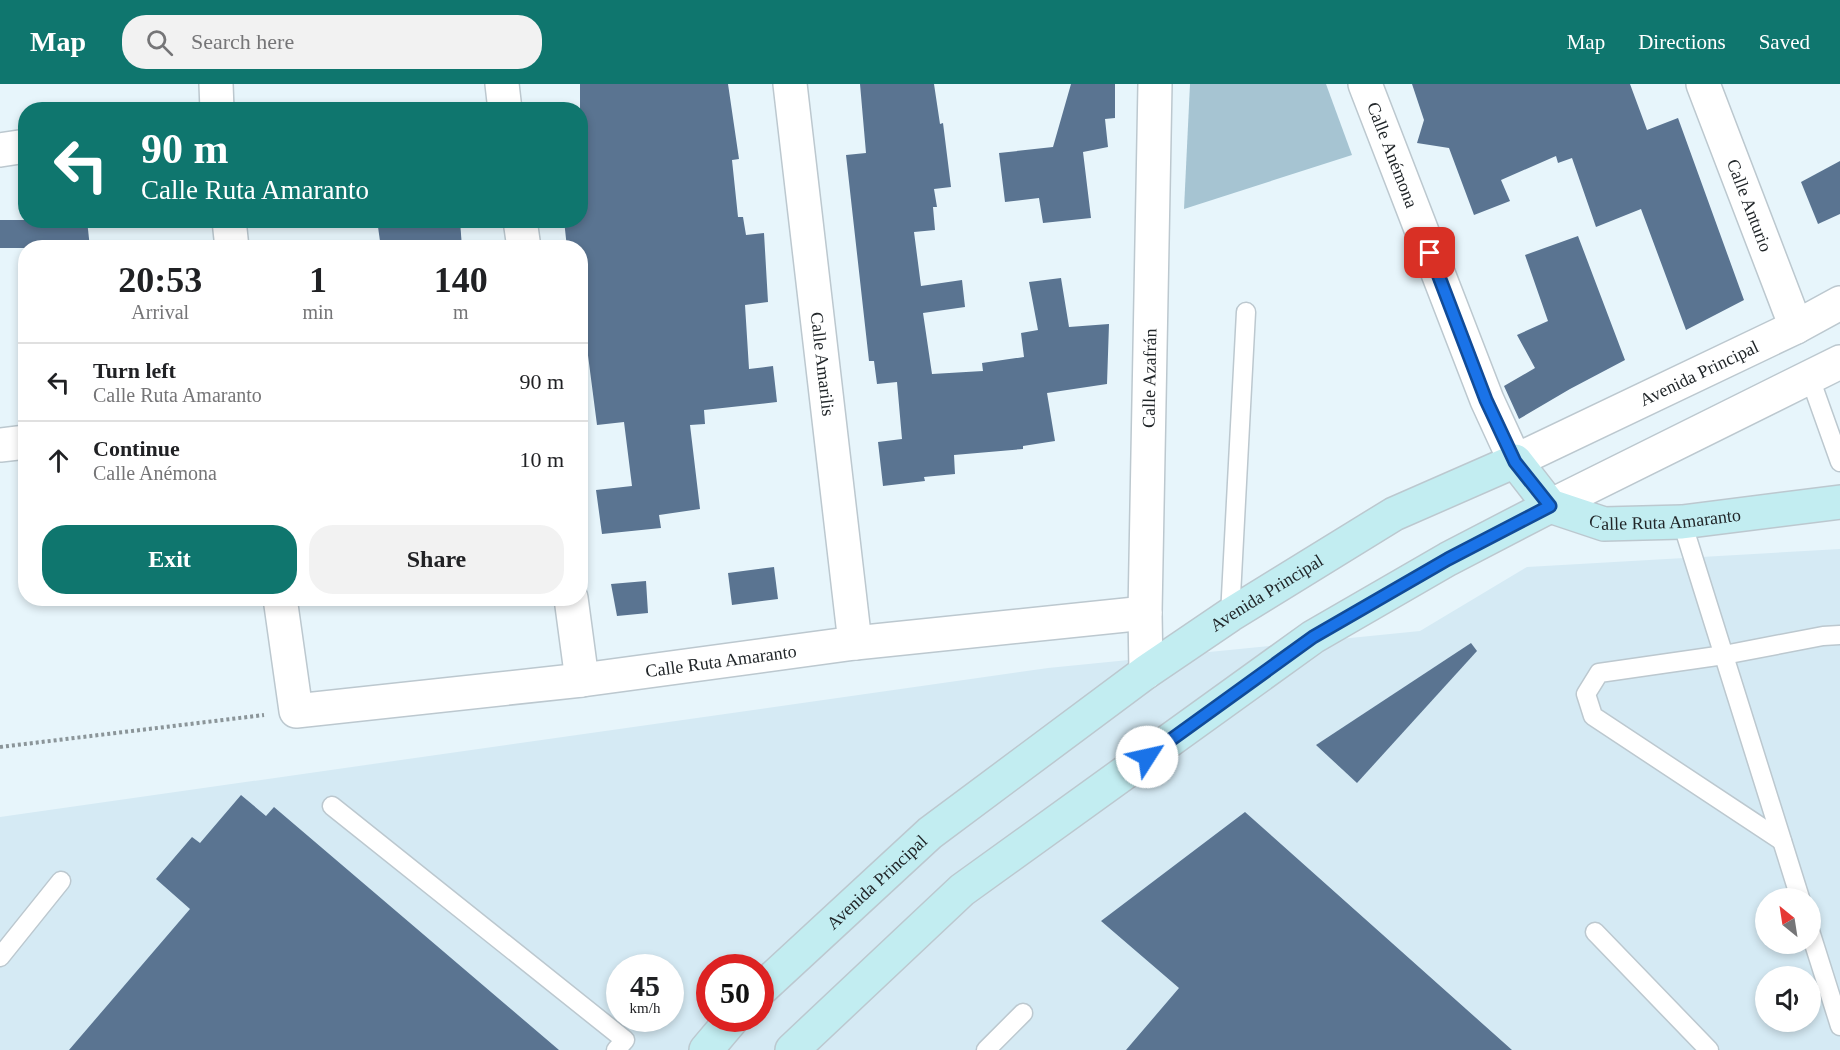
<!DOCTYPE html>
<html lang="en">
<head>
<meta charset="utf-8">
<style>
  body { margin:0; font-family:Georgia,serif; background:#f2f2f2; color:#202124; height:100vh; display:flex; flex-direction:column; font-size:22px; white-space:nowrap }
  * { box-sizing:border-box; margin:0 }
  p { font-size:20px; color:#757577 }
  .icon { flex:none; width:33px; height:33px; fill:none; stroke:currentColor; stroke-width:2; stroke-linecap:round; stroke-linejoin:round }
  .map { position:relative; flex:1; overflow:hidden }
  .sheet { position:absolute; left:18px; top:156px; width:570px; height:366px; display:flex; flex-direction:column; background:#fff; border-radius:24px; box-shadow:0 3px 9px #0003 }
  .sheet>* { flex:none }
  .guide { position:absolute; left:18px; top:18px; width:570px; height:126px; border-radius:24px; box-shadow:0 3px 9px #0003; background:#0f766e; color:#fff; overflow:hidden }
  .needle { width:39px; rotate:330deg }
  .tools { position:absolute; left:1755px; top:804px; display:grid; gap:12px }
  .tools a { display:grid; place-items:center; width:66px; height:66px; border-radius:50%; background:#fff; box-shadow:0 3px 9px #0003; font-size:30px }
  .speed { position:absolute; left:606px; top:870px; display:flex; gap:12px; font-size:30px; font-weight:700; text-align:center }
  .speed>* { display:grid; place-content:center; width:78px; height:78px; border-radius:50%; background:#fff; box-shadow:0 3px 9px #0003; line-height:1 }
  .speed small { font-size:15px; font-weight:400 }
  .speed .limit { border:9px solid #d22; background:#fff; color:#111 }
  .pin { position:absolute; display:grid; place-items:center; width:51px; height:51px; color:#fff; margin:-26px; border-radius:12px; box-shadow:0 3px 9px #0006 }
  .me { position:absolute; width:66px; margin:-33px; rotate:55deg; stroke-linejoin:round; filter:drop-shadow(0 0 4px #0008) }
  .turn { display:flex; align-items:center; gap:21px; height:126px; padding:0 24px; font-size:27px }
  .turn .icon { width:78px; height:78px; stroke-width:2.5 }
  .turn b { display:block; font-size:42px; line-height:51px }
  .eta { display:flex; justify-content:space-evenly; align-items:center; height:102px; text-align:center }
  .eta b { font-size:36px; font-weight:700; line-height:42px }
  .cta { display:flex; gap:12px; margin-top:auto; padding:12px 24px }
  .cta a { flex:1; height:69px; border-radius:24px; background:#0f766e; color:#fff; font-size:24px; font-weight:700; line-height:69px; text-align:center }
  .cta a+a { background:#f2f2f2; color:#202124 }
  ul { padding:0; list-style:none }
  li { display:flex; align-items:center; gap:18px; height:78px; padding:0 24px; border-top:2px solid #e0e0e0 }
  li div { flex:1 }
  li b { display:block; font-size:22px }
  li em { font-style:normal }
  header { display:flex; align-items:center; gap:36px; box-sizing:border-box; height:84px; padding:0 30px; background:#0f766e; color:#fff }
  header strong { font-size:28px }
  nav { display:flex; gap:33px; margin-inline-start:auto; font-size:21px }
  .search { width:420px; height:54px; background:#f2f2f2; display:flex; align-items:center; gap:15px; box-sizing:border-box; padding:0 21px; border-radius:24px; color:#757577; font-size:22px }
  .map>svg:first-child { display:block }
  .built { fill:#d5eaf4; fill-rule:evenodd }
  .green { fill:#a6c4d2 }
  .building { fill:#5a7491 }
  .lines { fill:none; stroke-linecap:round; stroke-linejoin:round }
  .service-casing { stroke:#bcc8cf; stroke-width:21 }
  .minor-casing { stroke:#bcc8cf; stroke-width:36 }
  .tertiary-casing { stroke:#bcc8cf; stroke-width:36 }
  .secondary-casing { stroke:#bcc8cf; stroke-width:36 }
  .path { stroke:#8b9599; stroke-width:4; stroke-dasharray:3 3; stroke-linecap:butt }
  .service { stroke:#fff; stroke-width:18 }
  .minor { stroke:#fff; stroke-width:33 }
  .tertiary { stroke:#fff; stroke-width:33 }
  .secondary { stroke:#c2edf1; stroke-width:33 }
  .route-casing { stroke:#114b97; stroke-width:15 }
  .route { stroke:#1a73e8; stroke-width:10 }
  .labels { text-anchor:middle; stroke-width:5; stroke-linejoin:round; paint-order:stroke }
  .street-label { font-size:18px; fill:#212629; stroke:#e7f5fb }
</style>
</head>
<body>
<header>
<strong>Map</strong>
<div class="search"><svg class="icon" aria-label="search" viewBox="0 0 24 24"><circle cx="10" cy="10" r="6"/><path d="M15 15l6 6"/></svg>Search here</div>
<nav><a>Map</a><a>Directions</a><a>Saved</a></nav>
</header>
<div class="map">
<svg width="1840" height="966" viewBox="0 0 1840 966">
  <rect width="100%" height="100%" fill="#e7f5fb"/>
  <path class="built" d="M 1840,465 L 1840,966 L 0,966 L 0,733 L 1048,584 L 1420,547 L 1527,483 ZM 1766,814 L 1810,814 L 1810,860 L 1766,860 ZM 620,884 L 670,884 L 670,934 L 620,934 ZM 710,884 L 760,884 L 760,934 L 710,934 ZM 1766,892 L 1810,892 L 1810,938 L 1766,938 Z"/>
  <path class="green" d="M 1190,0 L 1326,0 L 1352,71 L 1184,125 Z"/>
  <g class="building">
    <path d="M 580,0 L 728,0 L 739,75 L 732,76 L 738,133 L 743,133 L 746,151 L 764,149 L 768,218 L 745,221 L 749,285 L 773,282 L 777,318 L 704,326 L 705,340 L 690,341 L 700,425 L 659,431 L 661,444 L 602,450 L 596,406 L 632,402 L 624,338 L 597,341 L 586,256 L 582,256 L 580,236 L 580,164 L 567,164 L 564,136 L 580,136 Z"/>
    <path d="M 860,0 L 934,0 L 940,40 L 943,39 L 951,103 L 934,105 L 937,123 L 933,123 L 935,146 L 914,148 L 921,202 L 962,196 L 965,223 L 923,229 L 932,290 L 983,287 L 982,279 L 1024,273 L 1021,249 L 1038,246 L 1029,198 L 1061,194 L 1069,243 L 1109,240 L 1107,300 L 1047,309 L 1055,357 L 1023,362 L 1023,365 L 954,371 L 955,390 L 924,393 L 925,397 L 883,402 L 878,358 L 902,355 L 897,298 L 877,300 L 874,277 L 869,277 L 846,71 L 866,69 Z"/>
    <path d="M 1071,0 L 1115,0 L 1115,34 L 1105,35 L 1108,63 L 1083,68 L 1091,134 L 1043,139 L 1039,114 L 1005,118 L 999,69 L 1053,63 Z"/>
    <path d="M 1412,0 L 1630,0 L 1647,46 L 1678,34 L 1744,216 L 1686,246 L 1641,125 L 1596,143 L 1572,74 L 1558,79 L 1556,72 L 1501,96 L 1510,117 L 1474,131 L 1449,64 L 1417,59 L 1424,36 Z"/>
    <path d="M 1840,77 L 1840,130 L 1818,140 L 1801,98 Z"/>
    <path d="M 0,136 L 87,136 L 90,164 L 0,164 Z"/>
    <path d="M 377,136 L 460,136 L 462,164 L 381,164 Z"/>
    <path d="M 1578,152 L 1625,276 L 1570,305 L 1519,335 L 1504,302 L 1535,284 L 1517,251 L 1548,237 L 1525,171 Z"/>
    <path d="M 774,483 L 778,515 L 732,521 L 728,489 Z"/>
    <path d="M 646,497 L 648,529 L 617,532 L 611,500 Z"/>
    <path d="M 1471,559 L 1477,567 L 1357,699 L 1316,661 Z"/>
    <path d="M 241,711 L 266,732 L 274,723 L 559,966 L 69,966 L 190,825 L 156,795 L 192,753 L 200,759 Z"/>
    <path d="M 1245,728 L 1512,966 L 1126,966 L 1179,904 L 1101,837 Z"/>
  </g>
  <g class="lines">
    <defs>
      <g id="service">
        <path d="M 1810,294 L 1840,378"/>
        <path d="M 1682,438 L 1800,814"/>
        <path d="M 1230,531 L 1246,228"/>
        <path d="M 332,722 L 625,956 L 616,966"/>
        <path d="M 1782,757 L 1593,632 L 1586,610 L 1599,589 L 1724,571 L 1823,552 L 1840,551"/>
        <path d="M 1810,847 L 1840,942"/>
        <path d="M 1595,848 L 1709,966"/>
        <path d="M 0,873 L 61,797"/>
        <path d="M 986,966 L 1023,929"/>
      </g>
      <g id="minor">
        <path d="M 216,0 L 217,26"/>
        <path d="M 502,0 L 505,26"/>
        <path id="s1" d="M 790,0 L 855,559"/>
        <path id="s2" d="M 1365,0 L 1487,316 L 1515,377"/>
        <path id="s3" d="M 1703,0 L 1796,243"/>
        <path d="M 0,66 L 26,62"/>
        <path d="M 229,136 L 232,164"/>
        <path d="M 520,136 L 524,164"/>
        <path d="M 0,361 L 26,358"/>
        <path id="s4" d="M 280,514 L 296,627 L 582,596 L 855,559 L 1145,529"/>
        <path d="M 571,514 L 582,596"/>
        <path id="s5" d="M 1146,588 L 1145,529 L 1155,0"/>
      </g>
      <g id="tertiary">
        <path id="s6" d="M 1515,377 L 1796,243 L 1840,219"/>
        <path d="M 1550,422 L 1840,278"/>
      </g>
      <g id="secondary">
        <path id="s7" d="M 760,906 L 930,749 L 1146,588 L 1230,531 L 1394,430 L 1515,377 L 1550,422 L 1604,440 L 1682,438 L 1840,418"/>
        <path d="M 706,966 L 733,934"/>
        <path d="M 792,966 L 962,806 L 1313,553 L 1448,475 L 1550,422"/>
      </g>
    </defs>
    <use href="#service" class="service-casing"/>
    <use href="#minor" class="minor-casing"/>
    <use href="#tertiary" class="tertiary-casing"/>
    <use href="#secondary" class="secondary-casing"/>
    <path class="path" d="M 0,663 L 264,631"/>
    <use href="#service" class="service"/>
    <use href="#minor" class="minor"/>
    <use href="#tertiary" class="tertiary"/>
    <use href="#secondary" class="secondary"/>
  </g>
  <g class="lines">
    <defs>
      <path id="route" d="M 1147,673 L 1313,553 L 1448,475 L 1550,422 L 1515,378 L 1486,316 L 1430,169"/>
    </defs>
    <use href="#route" class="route-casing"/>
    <use href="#route" class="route"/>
  </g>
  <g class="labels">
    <g class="street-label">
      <text dy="6" stroke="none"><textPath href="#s2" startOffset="76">Calle Anémona</textPath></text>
      <text dy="6" stroke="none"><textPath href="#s3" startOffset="130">Calle Anturio</textPath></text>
      <text dy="6" stroke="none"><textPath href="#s1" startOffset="282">Calle Amarilis</textPath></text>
      <text dy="6" stroke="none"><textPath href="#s6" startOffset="204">Avenida Principal</textPath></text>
      <text dy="6" stroke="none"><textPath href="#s5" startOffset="294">Calle Azafrán</textPath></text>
      <text dy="6" stroke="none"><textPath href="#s7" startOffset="1102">Calle Ruta Amaranto</textPath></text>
      <text dy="6" stroke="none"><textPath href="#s7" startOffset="645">Avenida Principal</textPath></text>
      <text dy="6" stroke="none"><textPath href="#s4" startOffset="542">Calle Ruta Amaranto</textPath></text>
      <text dy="6" stroke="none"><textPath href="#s7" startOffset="159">Avenida Principal</textPath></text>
    </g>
  </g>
</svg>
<div class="tools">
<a><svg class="needle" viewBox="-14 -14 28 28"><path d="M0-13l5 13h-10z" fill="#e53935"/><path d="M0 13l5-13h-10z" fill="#757577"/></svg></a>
<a><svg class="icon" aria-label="sound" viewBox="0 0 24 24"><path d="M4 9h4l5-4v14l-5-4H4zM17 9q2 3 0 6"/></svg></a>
</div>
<div class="speed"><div>45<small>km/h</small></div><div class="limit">50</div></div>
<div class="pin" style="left:1430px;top:169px;background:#d93025"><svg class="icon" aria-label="arrive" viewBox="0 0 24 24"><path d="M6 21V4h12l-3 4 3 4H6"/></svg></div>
<svg class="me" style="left:1147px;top:673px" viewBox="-20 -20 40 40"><circle r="19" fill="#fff"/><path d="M0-13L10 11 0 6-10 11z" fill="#1a73e8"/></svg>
<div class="guide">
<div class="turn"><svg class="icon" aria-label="left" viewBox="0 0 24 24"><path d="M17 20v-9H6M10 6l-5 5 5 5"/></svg><div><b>90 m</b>Calle Ruta Amaranto</div></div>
</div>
<section class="sheet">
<div class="eta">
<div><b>20:53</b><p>Arrival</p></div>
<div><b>1</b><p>min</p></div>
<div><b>140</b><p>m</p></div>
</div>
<ul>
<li><svg class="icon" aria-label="left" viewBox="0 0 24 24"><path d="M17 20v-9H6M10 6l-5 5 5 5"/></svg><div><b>Turn left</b><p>Calle Ruta Amaranto</p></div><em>90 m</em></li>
<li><svg class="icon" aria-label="ahead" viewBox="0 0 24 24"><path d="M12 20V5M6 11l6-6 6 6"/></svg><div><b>Continue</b><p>Calle Anémona</p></div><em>10 m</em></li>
</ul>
<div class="cta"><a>Exit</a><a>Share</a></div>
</section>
</div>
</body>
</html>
